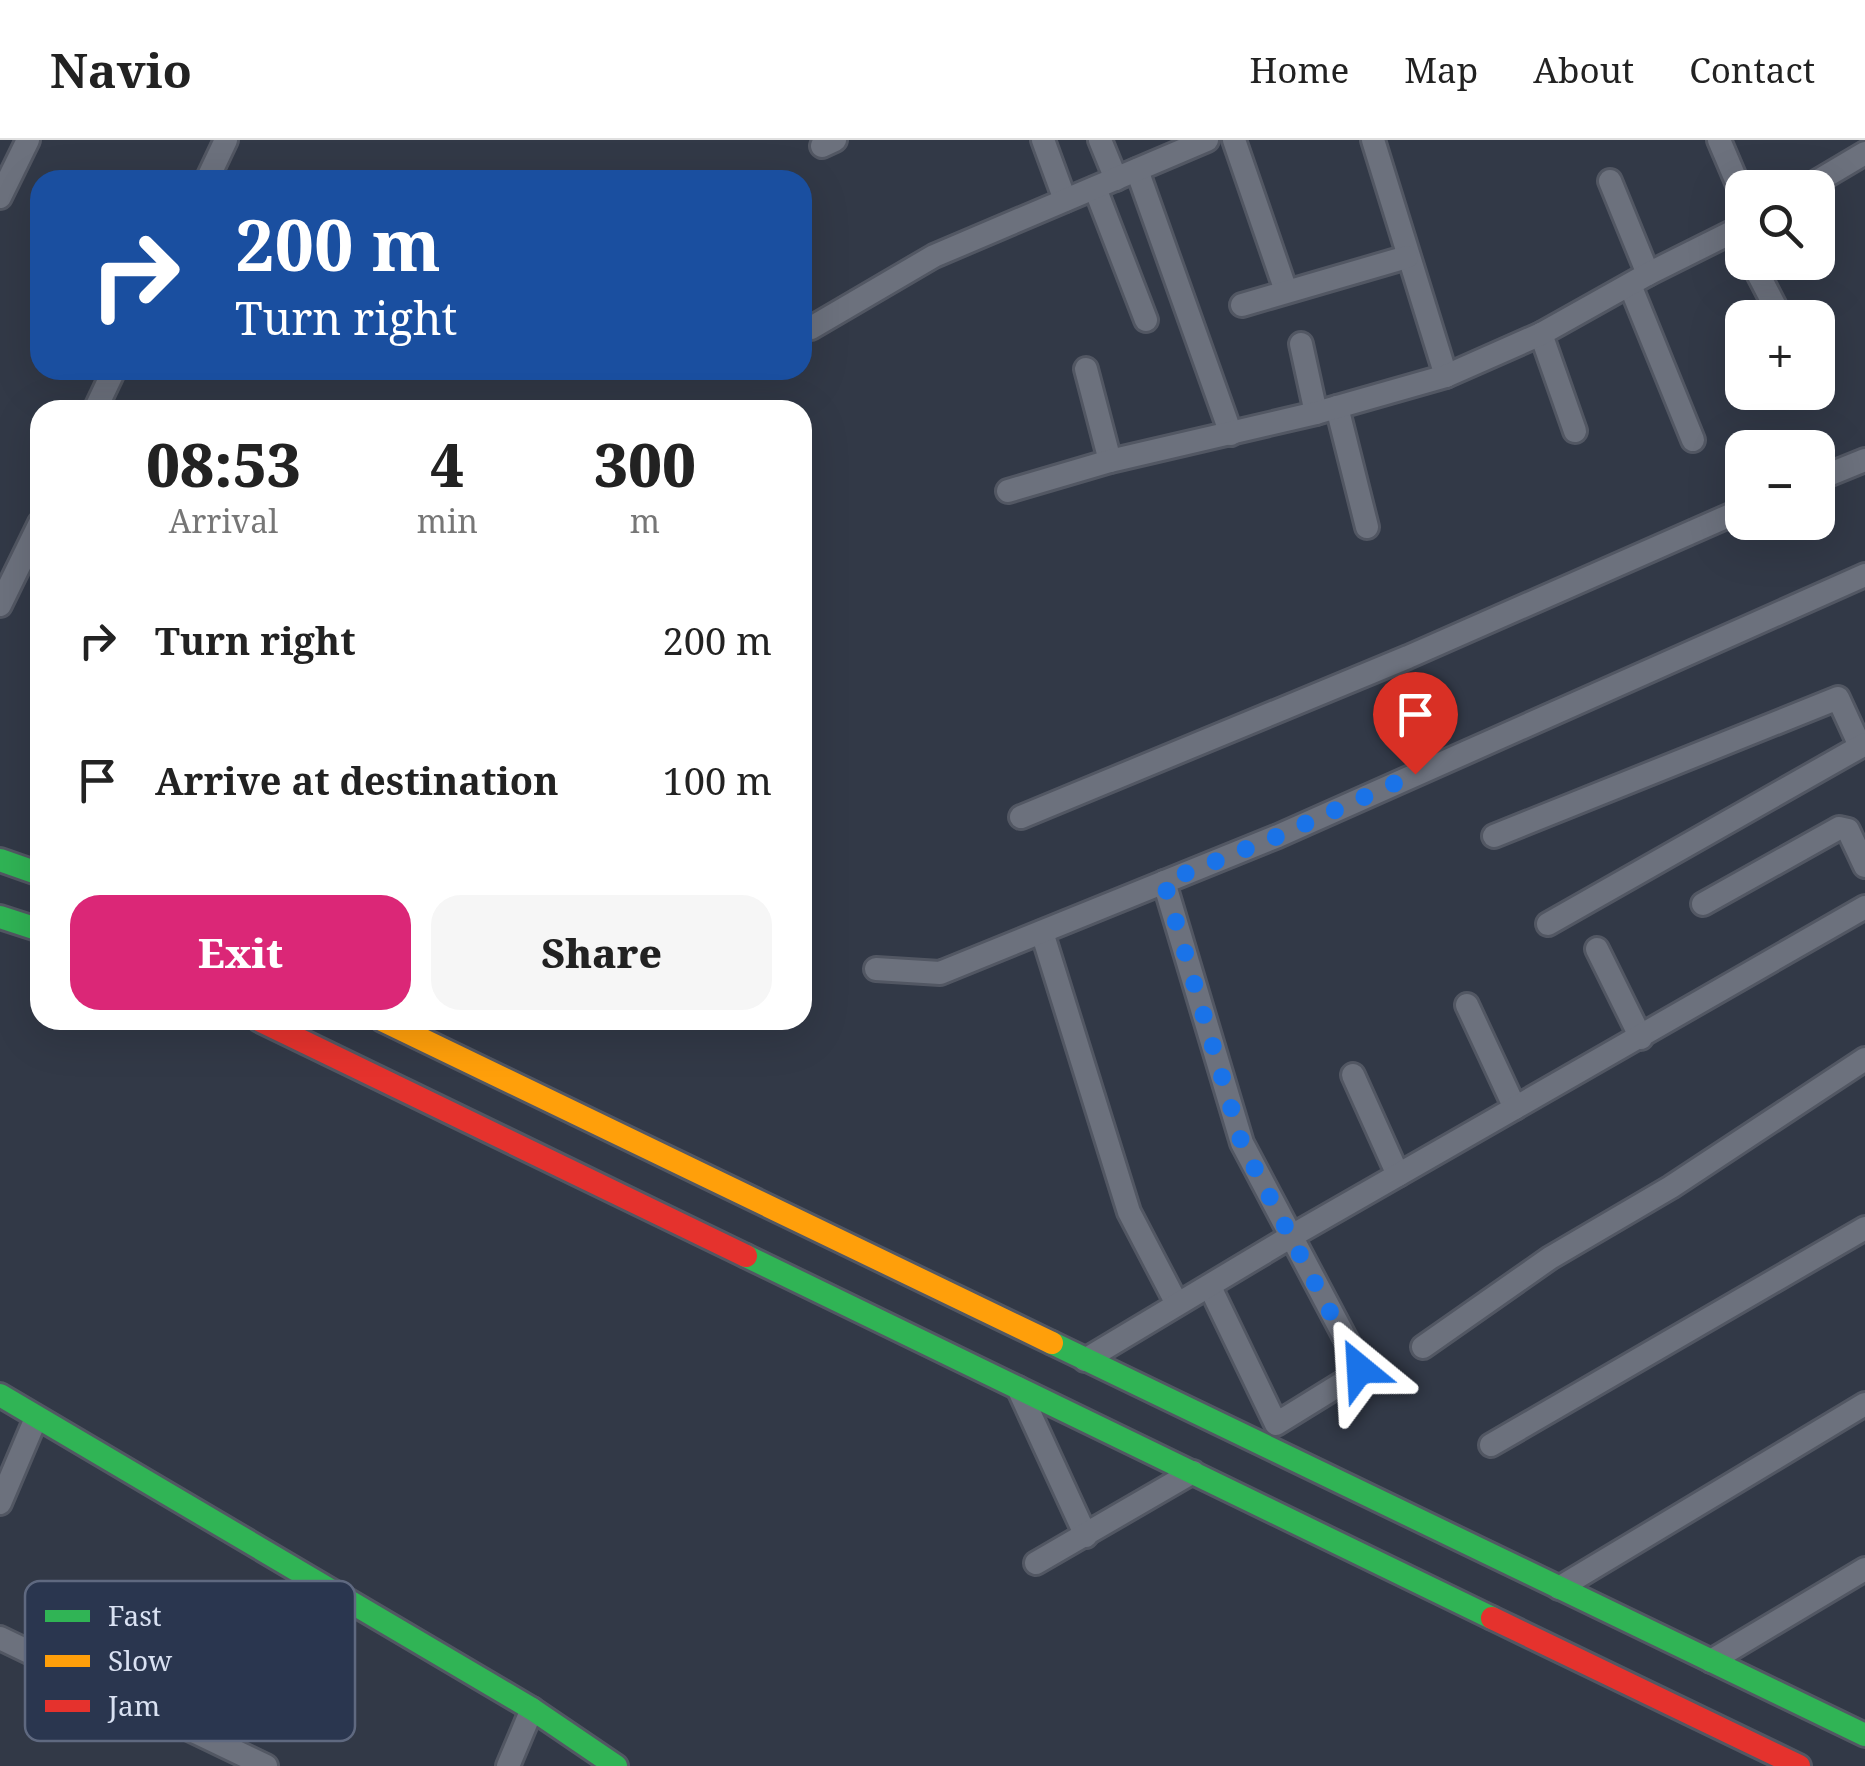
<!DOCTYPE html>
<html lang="en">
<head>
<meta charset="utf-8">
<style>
  body { margin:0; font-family:"Noto Serif",serif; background:#f6f6f6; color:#222; height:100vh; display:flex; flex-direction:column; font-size:38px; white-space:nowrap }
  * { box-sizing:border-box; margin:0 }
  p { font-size:32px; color:#767676 }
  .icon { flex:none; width:55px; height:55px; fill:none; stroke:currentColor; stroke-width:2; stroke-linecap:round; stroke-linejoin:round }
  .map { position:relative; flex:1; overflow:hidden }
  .side { position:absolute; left:30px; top:260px; width:782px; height:630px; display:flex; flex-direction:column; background:#fff; border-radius:30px; box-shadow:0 10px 40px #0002 }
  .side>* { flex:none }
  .banner { position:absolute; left:30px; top:30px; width:782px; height:210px; border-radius:30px; box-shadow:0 10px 40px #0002; background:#1a4fa0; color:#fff; overflow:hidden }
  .fabs { position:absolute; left:1725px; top:30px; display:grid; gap:20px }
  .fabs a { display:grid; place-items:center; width:110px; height:110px; border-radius:20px; background:#fff; box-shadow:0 10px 40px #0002; font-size:50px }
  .pin { position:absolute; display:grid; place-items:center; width:85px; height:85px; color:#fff; margin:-102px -42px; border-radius:50% 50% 50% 0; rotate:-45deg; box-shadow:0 0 10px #0007 }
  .pin .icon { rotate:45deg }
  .me { position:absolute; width:110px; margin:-55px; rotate:333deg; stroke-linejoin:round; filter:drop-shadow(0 0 8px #0008) }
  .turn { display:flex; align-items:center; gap:35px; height:210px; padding:0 40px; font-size:45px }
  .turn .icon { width:130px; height:130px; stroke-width:2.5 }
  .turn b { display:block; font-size:70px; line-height:85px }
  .eta { display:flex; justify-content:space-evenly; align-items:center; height:170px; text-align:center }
  .eta b { font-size:60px; font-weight:800; line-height:70px }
  .action { display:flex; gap:20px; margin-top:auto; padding:20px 40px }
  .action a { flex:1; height:115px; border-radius:30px; background:#db2777; color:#fff; font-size:40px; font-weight:800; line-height:115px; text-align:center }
  .action a+a { background:#f6f6f6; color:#222 }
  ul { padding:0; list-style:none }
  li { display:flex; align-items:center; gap:30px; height:140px; padding:0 40px }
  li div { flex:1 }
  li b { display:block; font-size:38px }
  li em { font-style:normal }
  header { display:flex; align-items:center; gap:60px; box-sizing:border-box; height:140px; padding:0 50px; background:#fff; border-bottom:2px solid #e0e0e0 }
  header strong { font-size:48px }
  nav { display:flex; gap:55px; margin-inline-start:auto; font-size:35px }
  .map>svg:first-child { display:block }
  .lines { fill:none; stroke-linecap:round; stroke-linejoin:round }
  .street-casing { stroke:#525763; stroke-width:28 }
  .fast-casing { stroke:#525763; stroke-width:28 }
  .slow-casing { stroke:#525763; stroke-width:28 }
  .jam-casing { stroke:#525763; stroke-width:28 }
  .street { stroke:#6c717d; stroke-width:22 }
  .fast { stroke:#30b455; stroke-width:22 }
  .slow { stroke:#ff9f0a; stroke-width:22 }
  .jam { stroke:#e5322d; stroke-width:22 }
  .route { stroke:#1a73e8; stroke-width:18; stroke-dasharray:0 32.4 }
  .key { fill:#2a364f; stroke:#5f6980; stroke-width:2.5 }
  .key-label { font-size:28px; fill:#d9e1f2 }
</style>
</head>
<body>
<header>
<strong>Navio</strong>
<nav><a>Home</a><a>Map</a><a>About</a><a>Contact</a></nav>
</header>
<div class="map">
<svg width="1865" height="1626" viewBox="0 0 1865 1626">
  <rect width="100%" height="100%" fill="#323947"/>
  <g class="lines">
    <defs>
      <g id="street">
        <path d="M 1043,0 L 1065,60"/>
        <path d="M 1100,0 L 1116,39"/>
        <path d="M 1234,0 L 1286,151"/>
        <path d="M 1373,0 L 1446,236"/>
        <path d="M 1719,0 L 1742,54"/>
        <path d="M 822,6 L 835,0"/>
        <path d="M 1137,30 L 1231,294"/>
        <path d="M 207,40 L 226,0"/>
        <path d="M 1610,41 L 1648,134"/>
        <path d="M 1095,48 L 1146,180"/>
        <path d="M 1806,48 L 1865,13"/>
        <path d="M 0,57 L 28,0"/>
        <path d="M 1752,122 L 1781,178"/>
        <path d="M 1630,145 L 1693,300"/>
        <path d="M 1242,165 L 1407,117"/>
        <path d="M 811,188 L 934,116 L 1207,0"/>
        <path d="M 1541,194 L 1575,291"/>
        <path d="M 1301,204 L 1316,273"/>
        <path d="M 1086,229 L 1110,321"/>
        <path d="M 1337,267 L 1367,387"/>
        <path d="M 95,270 L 114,230"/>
        <path d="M 1818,339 L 1865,320"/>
        <path d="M 1008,351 L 1110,321 L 1316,273 L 1446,236 L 1541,194 L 1648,134 L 1742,87"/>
        <path d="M 0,465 L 40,383"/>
        <path d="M 1021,677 L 1408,517 L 1742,370"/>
        <path d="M 1494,696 L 1838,558 L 1860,606"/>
        <path d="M 1164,742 L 1242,1003 L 1359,1224 L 1357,1234 L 1276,1284 L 1210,1147"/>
        <path d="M 1703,764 L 1839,688 L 1848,690 L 1865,726"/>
        <path d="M 1548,784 L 1865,604"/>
        <path d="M 1042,792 L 1129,1072 L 1177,1164"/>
        <path d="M 1597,809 L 1641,898"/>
        <path d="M 876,829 L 940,833 L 1278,696 L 1865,435"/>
        <path d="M 1467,865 L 1515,968"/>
        <path d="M 1353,935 L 1398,1035"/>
        <path d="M 1423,1207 L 1550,1118 L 1671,1047 L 1865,919"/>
        <path d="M 1085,1220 L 1290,1097 L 1865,767"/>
        <path d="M 1018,1248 L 1086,1396"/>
        <path d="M 1491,1305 L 1865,1088"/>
        <path d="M 0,1363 L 36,1278"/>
        <path d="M 1036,1423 L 1193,1332"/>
        <path d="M 1559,1448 L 1865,1264"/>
        <path d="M 0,1498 L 266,1626"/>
        <path d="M 1711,1521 L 1865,1429"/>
        <path d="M 508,1626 L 532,1569"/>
      </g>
      <g id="fast">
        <path d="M 0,720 L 40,734"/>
        <path d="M 0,777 L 40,790"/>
        <path d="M 746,1116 L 1492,1478"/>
        <path d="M 1052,1203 L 1865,1595"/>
        <path d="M 0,1255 L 532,1569 L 616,1626"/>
      </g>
      <path id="slow" d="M 382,880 L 1052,1203"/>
      <g id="jam">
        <path d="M 259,880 L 746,1116"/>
        <path d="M 1492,1478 L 1799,1626"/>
      </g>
    </defs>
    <use href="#street" class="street-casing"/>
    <use href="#fast" class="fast-casing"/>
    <use href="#slow" class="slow-casing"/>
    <use href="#jam" class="jam-casing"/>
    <use href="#street" class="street"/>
    <use href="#fast" class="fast"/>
    <use href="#slow" class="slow"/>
    <use href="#jam" class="jam"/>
  </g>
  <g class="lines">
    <path class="route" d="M 1360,1229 L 1242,1004 L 1164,742 L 1278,696 L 1415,634"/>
  </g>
  <rect x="25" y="1441" width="330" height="160" rx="15" class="key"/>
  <rect x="45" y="1470" width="45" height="12" fill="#30b455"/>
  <rect x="45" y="1515" width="45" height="12" fill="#ff9f0a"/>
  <rect x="45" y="1560" width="45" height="12" fill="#e5322d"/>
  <g class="key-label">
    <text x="108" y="1486">Fast</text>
    <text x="108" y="1531">Slow</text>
    <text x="108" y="1576">Jam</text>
  </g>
</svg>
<div class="fabs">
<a><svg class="icon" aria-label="search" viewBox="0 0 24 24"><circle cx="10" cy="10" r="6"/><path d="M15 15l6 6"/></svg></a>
<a>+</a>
<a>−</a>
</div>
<div class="pin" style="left:1415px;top:634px;background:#d93025"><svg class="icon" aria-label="arrive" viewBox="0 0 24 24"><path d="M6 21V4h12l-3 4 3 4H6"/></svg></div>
<svg class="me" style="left:1360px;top:1229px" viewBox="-20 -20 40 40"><path d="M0-17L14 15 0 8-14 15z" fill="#1a73e8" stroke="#fff" stroke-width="4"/></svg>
<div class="banner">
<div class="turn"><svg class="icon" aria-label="right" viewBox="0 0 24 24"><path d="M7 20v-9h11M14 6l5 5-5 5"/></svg><div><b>200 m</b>Turn right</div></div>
</div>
<section class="side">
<div class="eta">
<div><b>08:53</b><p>Arrival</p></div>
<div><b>4</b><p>min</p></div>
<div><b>300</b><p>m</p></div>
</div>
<ul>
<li><svg class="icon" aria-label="right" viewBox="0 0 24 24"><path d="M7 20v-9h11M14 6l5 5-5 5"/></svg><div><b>Turn right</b></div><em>200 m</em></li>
<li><svg class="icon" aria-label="arrive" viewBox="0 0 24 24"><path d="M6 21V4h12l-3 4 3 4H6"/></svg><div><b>Arrive at destination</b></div><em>100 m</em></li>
</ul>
<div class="action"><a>Exit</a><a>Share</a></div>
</section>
</div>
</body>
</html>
